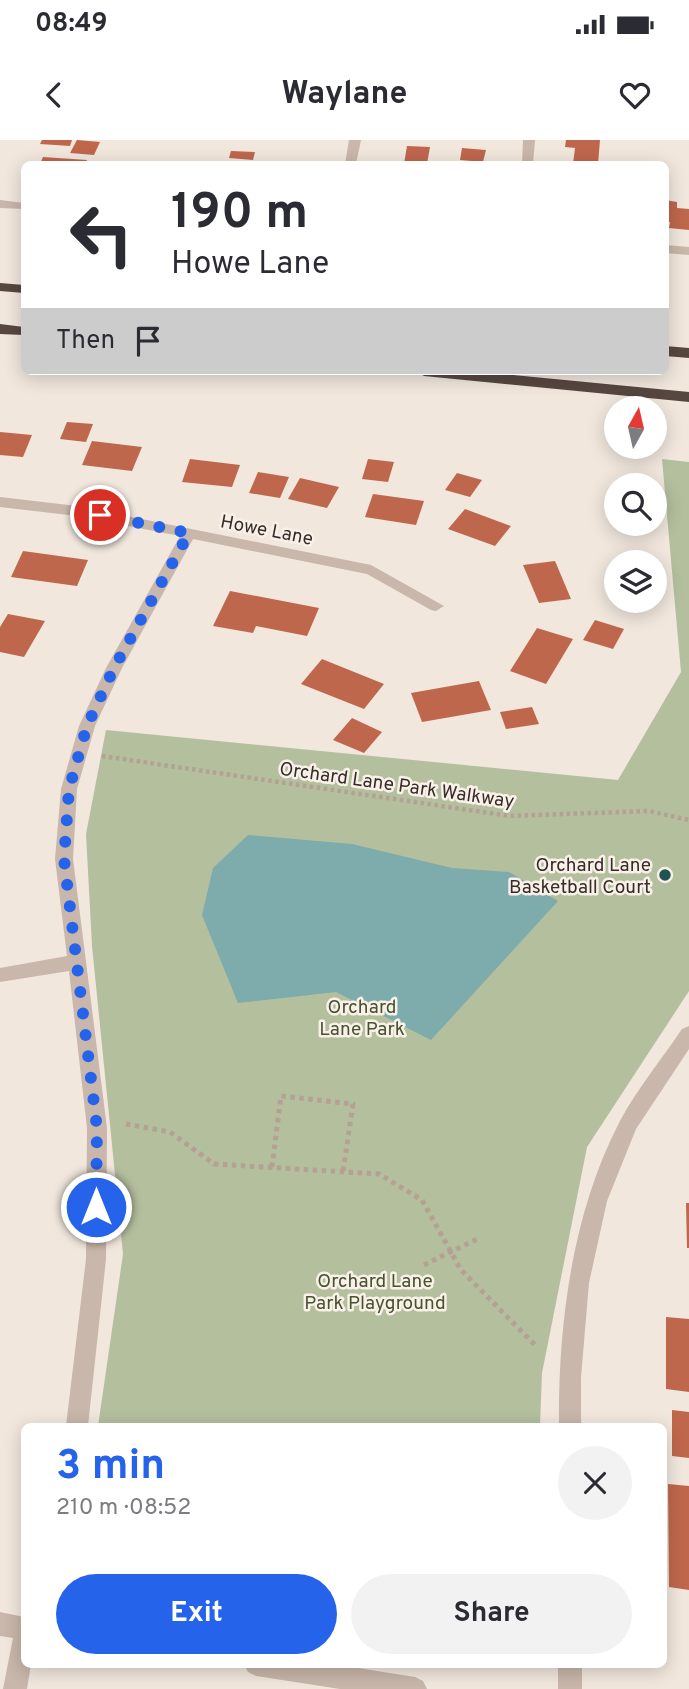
<!DOCTYPE html>
<html lang="en">
<head>
<meta charset="utf-8">
<style>
  body { margin:0; font-family:Overpass,sans-serif; background:#f2f2f3; color:#2b2b33; height:100vh; display:flex; flex-direction:column; font-size:26px; white-space:nowrap }
  * { box-sizing:border-box; margin:0 }
  p { font-size:23px; color:#7c7c81 }
  .icon { flex:none; width:38px; height:38px; fill:none; stroke:currentColor; stroke-width:2; stroke-linecap:round; stroke-linejoin:round }
  .map { position:relative; flex:1; overflow:hidden }
  .sheet { position:absolute; left:21px; top:1283px; width:646px; height:245px; display:flex; flex-direction:column; background:#fff; border-radius:10px; box-shadow:0 4px 18px #0003 }
  .sheet>* { flex:none }
  .top-card { position:absolute; left:21px; top:21px; width:648px; height:214px; border-radius:10px; box-shadow:0 4px 18px #0003; background:#fff; color:#2b2b33; overflow:hidden }
  .needle { width:46px; rotate:8deg }
  .tools { position:absolute; left:604px; top:256px; display:grid; gap:14px }
  .tools a { display:grid; place-items:center; width:63px; height:63px; border-radius:50%; background:#fff; box-shadow:0 4px 18px #0003; font-size:35px }
  .pin { position:absolute; display:grid; place-items:center; width:60px; height:60px; color:#fff; margin:-30px; border:4px solid #fff; border-radius:50%; box-shadow:0 2px 7px #0007 }
  .me { position:absolute; width:77px; margin:-38px; rotate:0deg; stroke-linejoin:round; filter:drop-shadow(0 0 5px #0008) }
  .turn { display:flex; align-items:center; gap:24px; height:147px; padding:0 35px; font-size:32px }
  .turn .icon { width:91px; height:91px; stroke-width:2.5 }
  .turn b { display:block; font-size:49px; line-height:60px }
  .then { display:flex; align-items:center; height:66px; padding:0 35px; background:#0003; gap:14px; font-size:26px }
  .round { display:grid; place-items:center; flex:none; width:74px; height:74px; border-radius:37px; background:#f2f2f3 }
  .head { display:flex; align-items:center; justify-content:space-between; height:119px; padding:0 35px }
  h1 { font-size:42px; font-weight:700; line-height:52px; color:#2563eb }
  .button { display:flex; gap:14px; margin-top:auto; padding:14px 35px }
  .button a { flex:1; height:80px; border-radius:42px; background:#2563eb; color:#fff; font-size:28px; font-weight:700; line-height:80px; text-align:center }
  .button a+a { background:#f2f2f3; color:#2b2b33 }
  .status { display:flex; justify-content:space-between; align-items:center; height:49px; padding:0 35px; background:#fff; direction:ltr }
  .status svg { height:19px; fill:currentColor }
  header { display:flex; justify-content:space-between; align-items:center; height:91px; padding:0 35px; background:#fff; font-size:32px; font-weight:700 }
  .map>svg:first-child { display:block }
  .green { fill:#b4bf9e }
  .water { fill:#7eabac }
  .building { fill:#bf674d }
  .lines { fill:none; stroke-linecap:round; stroke-linejoin:round }
  .path-far1 { stroke:#b4a194; stroke-width:4.5; stroke-dasharray:3.5 3.5; stroke-linecap:butt }
  .path { stroke:#b4a194; stroke-width:5; stroke-dasharray:4.5 4.5; stroke-linecap:butt }
  .street { fill:#c8b7aa; fill-rule:evenodd }
  .highway { fill:#574741; fill-rule:evenodd }
  .route { stroke:#2563eb; stroke-width:12; stroke-dasharray:0 21.6 }
  .poi-dot { fill:#215355; stroke:#f9f1e9; stroke-width:2.5 }
  .labels { text-anchor:middle; stroke-width:5; stroke-linejoin:round; paint-order:stroke }
  .street-label { font-size:19px; fill:#362d29; stroke:#f9f1e9 }
  .poi-label { font-size:19px; fill:#362d29; stroke:#f9f1e9; text-anchor:end }
  .park-label { font-size:19px; fill:#46532e; stroke:#f9f1e9 }
</style>
</head>
<body>
<div class="status"><b>08:49</b><svg viewBox="0 0 49 12"><path d="M0 12V9h3v3zM5 12V6h3v6zM10 12V3h3v9zM15 12V0h3v12zM26 1h20v11H26zM47 4h2v5h-2z"/></svg></div>
<header><svg class="icon" aria-label="back" viewBox="0 0 24 24"><path d="M15 5l-7 7 7 7"/></svg>Waylane<svg class="icon" aria-label="heart" viewBox="0 0 24 24"><path d="M12 20l-8-8c-3-5 5-10 8-4 3-6 11-1 8 4z"/></svg></header>
<div class="map">
<svg width="689" height="1549" viewBox="0 0 689 1549">
  <rect width="100%" height="100%" fill="#f1e7dd"/>
  <path class="green" d="M 662,319 L 689,322 L 689,851 L 587,1007 L 542,1233 L 540,1286 L 98,1286 L 123,1114 L 92,806 L 86,694 L 106,590 L 618,640 L 681,532 Z"/>
  <path class="water" d="M 248,695 L 352,704 L 452,728 L 509,732 L 558,761 L 431,900 L 336,852 L 238,863 L 202,775 L 213,728 Z"/>
  <g class="building">
    <path d="M 42,0 L 72,0 L 70,6 L 40,4 Z"/>
    <path d="M 77,0 L 100,2 L 94,15 L 70,13 Z"/>
    <path d="M 566,0 L 600,0 L 598,24 L 573,24 L 575,8 L 565,7 Z"/>
    <path d="M 407,6 L 430,7 L 427,24 L 404,24 Z"/>
    <path d="M 462,8 L 486,10 L 483,22 L 460,20 Z"/>
    <path d="M 231,11 L 255,12 L 253,20 L 229,18 Z"/>
    <path d="M 43,17 L 87,20 L 85,24 L 40,24 Z"/>
    <path d="M 665,60 L 677,62 L 677,68 L 689,69 L 689,90 L 669,88 L 670,82 L 665,82 Z"/>
    <path d="M 67,282 L 93,284 L 86,302 L 60,299 Z"/>
    <path d="M 0,292 L 32,295 L 23,317 L 0,315 Z"/>
    <path d="M 92,301 L 142,307 L 132,331 L 82,325 Z"/>
    <path d="M 190,319 L 240,325 L 232,347 L 182,342 Z"/>
    <path d="M 368,319 L 394,322 L 388,342 L 362,339 Z"/>
    <path d="M 258,332 L 289,337 L 280,358 L 249,353 Z"/>
    <path d="M 457,333 L 482,340 L 470,357 L 445,350 Z"/>
    <path d="M 300,338 L 339,347 L 327,368 L 288,359 Z"/>
    <path d="M 373,354 L 424,361 L 416,385 L 365,377 Z"/>
    <path d="M 465,369 L 511,386 L 495,406 L 448,389 Z"/>
    <path d="M 23,411 L 88,420 L 77,446 L 11,437 Z"/>
    <path d="M 555,421 L 571,459 L 539,463 L 523,425 Z"/>
    <path d="M 230,451 L 319,468 L 307,496 L 256,486 L 253,493 L 213,486 Z"/>
    <path d="M 8,474 L 45,481 L 24,517 L 0,512 L 0,487 Z"/>
    <path d="M 595,480 L 624,489 L 613,509 L 583,500 Z"/>
    <path d="M 537,488 L 573,499 L 546,544 L 510,531 Z"/>
    <path d="M 322,519 L 384,544 L 364,569 L 301,544 Z"/>
    <path d="M 479,541 L 491,570 L 422,582 L 411,553 Z"/>
    <path d="M 532,567 L 539,584 L 506,589 L 500,572 Z"/>
    <path d="M 352,578 L 382,592 L 364,613 L 333,600 Z"/>
    <path d="M 686,1063 L 689,1063 L 689,1108 L 687,1108 Z"/>
    <path d="M 666,1177 L 689,1179 L 689,1252 L 666,1249 Z"/>
    <path d="M 672,1270 L 689,1272 L 689,1318 L 672,1316 Z"/>
    <path d="M 668,1344 L 689,1346 L 689,1450 L 669,1447 Z"/>
  </g>
  <g class="lines">
    <path class="path-far1" d="M 102,616 L 510,676 L 649,671 L 689,680"/>
    <g class="path">
      <path d="M 126,984 L 170,992 L 214,1024 L 379,1034 L 422,1060 L 461,1130 L 535,1205"/>
      <path d="M 272,1027 L 281,956 L 353,964 L 343,1032"/>
      <path d="M 424,1125 L 479,1098"/>
    </g>
    <g class="street">
      <path d="M 349,0 L 361,0 L 356,24 L 345,24 Z"/>
      <path d="M 523,0 L 535,0 L 533,24 L 522,24 Z"/>
      <path d="M 0,60 L 24,63 L 24,69 L 0,68 Z"/>
      <path d="M 665,105 L 689,107 L 689,115 L 665,113 Z"/>
      <path d="M 0,357 L 77,366 L 371,425 L 444,466 L 436,471 L 431,470 L 367,434 L 193,399 L 122,528 L 95,586 L 77,649 L 73,719 L 107,988 L 106,1119 L 88,1286 L 66,1286 L 86,1119 L 87,988 L 69,831 L 0,842 L 0,828 L 67,816 L 55,719 L 61,649 L 79,586 L 106,528 L 180,396 L 77,376 L 0,367 Z"/>
      <path d="M 689,886 L 689,909 L 636,989 L 607,1061 L 589,1143 L 581,1237 L 581,1286 L 559,1286 C 558,1184 572,1073 620,981 C 637,949 662,919 682,889 Z"/>
      <path d="M 0,1472 L 24,1477 L 24,1524 L 31,1524 L 27,1549 L 3,1549 L 13,1498 L 0,1496 Z"/>
      <path d="M 244,1524 L 333,1524 L 415,1537 L 423,1541 L 427,1549 L 340,1549 L 256,1536 L 248,1532 Z"/>
      <rect x="558" y="1524" width="24" height="25"/>
    </g>
    <g class="highway">
      <path d="M 0,143 L 24,145 L 24,153 L 0,151 Z"/>
      <path d="M 0,184 L 24,187 L 24,195 L 0,194 Z"/>
      <path d="M 665,206 L 689,208 L 689,218 L 665,216 Z"/>
      <path d="M 416,231 L 472,231 L 689,252 L 689,262 L 424,236 Z"/>
    </g>
  </g>
  <g class="lines">
    <path class="route" d="M 96,1067 L 97,988 L 64,719 L 69,649 L 87,586 L 114,528 L 189,393 L 100,375"/>
  </g>
  <circle class="poi-dot" cx="665" cy="735" r="7"/>
  <g class="labels">
    <g class="street-label">
      <text transform="translate(267 389) rotate(11)" y="7">Howe Lane</text>
      <text transform="translate(397 644) rotate(8)" y="7">Orchard Lane Park Walkway</text>
    </g>
    <g class="poi-label">
      <text x="651" y="731">Orchard Lane<tspan x="651" dy="22">Basketball Court</tspan></text>
    </g>
    <g class="park-label">
      <text x="362" y="873">Orchard<tspan x="362" dy="22">Lane Park</tspan></text>
      <text x="375" y="1147">Orchard Lane<tspan x="375" dy="22">Park Playground</tspan></text>
    </g>
  </g>
</svg>
<div class="tools">
<a><svg class="needle" viewBox="-14 -14 28 28"><path d="M0-13l5 13h-10z" fill="#e53935"/><path d="M0 13l5-13h-10z" fill="#7c7c81"/></svg></a>
<a><svg class="icon" aria-label="search" viewBox="0 0 24 24"><circle cx="10" cy="10" r="6"/><path d="M15 15l6 6"/></svg></a>
<a><svg class="icon" aria-label="layers" viewBox="0 0 24 24"><path d="M12 4l9 5-9 5-9-5zM3 14l9 5 9-5"/></svg></a>
</div>
<div class="pin" style="left:100px;top:375px;background:#d93025"><svg class="icon" aria-label="arrive" viewBox="0 0 24 24"><path d="M6 21V4h12l-3 4 3 4H6"/></svg></div>
<svg class="me" style="left:96px;top:1067px" viewBox="-20 -20 40 40"><circle r="17" fill="#2563eb" stroke="#fff" stroke-width="3"/><path d="M0-11L8 9 0 5-8 9z" fill="#fff"/></svg>
<div class="top-card">
<div class="turn"><svg class="icon" aria-label="left" viewBox="0 0 24 24"><path d="M17 20v-9H6M10 6l-5 5 5 5"/></svg><div><b>190 m</b>Howe Lane</div></div>
<div class="then">Then<svg class="icon" aria-label="arrive" viewBox="0 0 24 24"><path d="M6 21V4h12l-3 4 3 4H6"/></svg></div>
</div>
<section class="sheet">
<div class="head"><div><h1>3 min</h1><p>210 m · 08:52</p></div><a class="round"><svg class="icon" aria-label="close" viewBox="0 0 24 24"><path d="M6 6l12 12M18 6L6 18"/></svg></a></div>
<div class="button"><a>Exit</a><a>Share</a></div>
</section>
</div>
</body>
</html>
